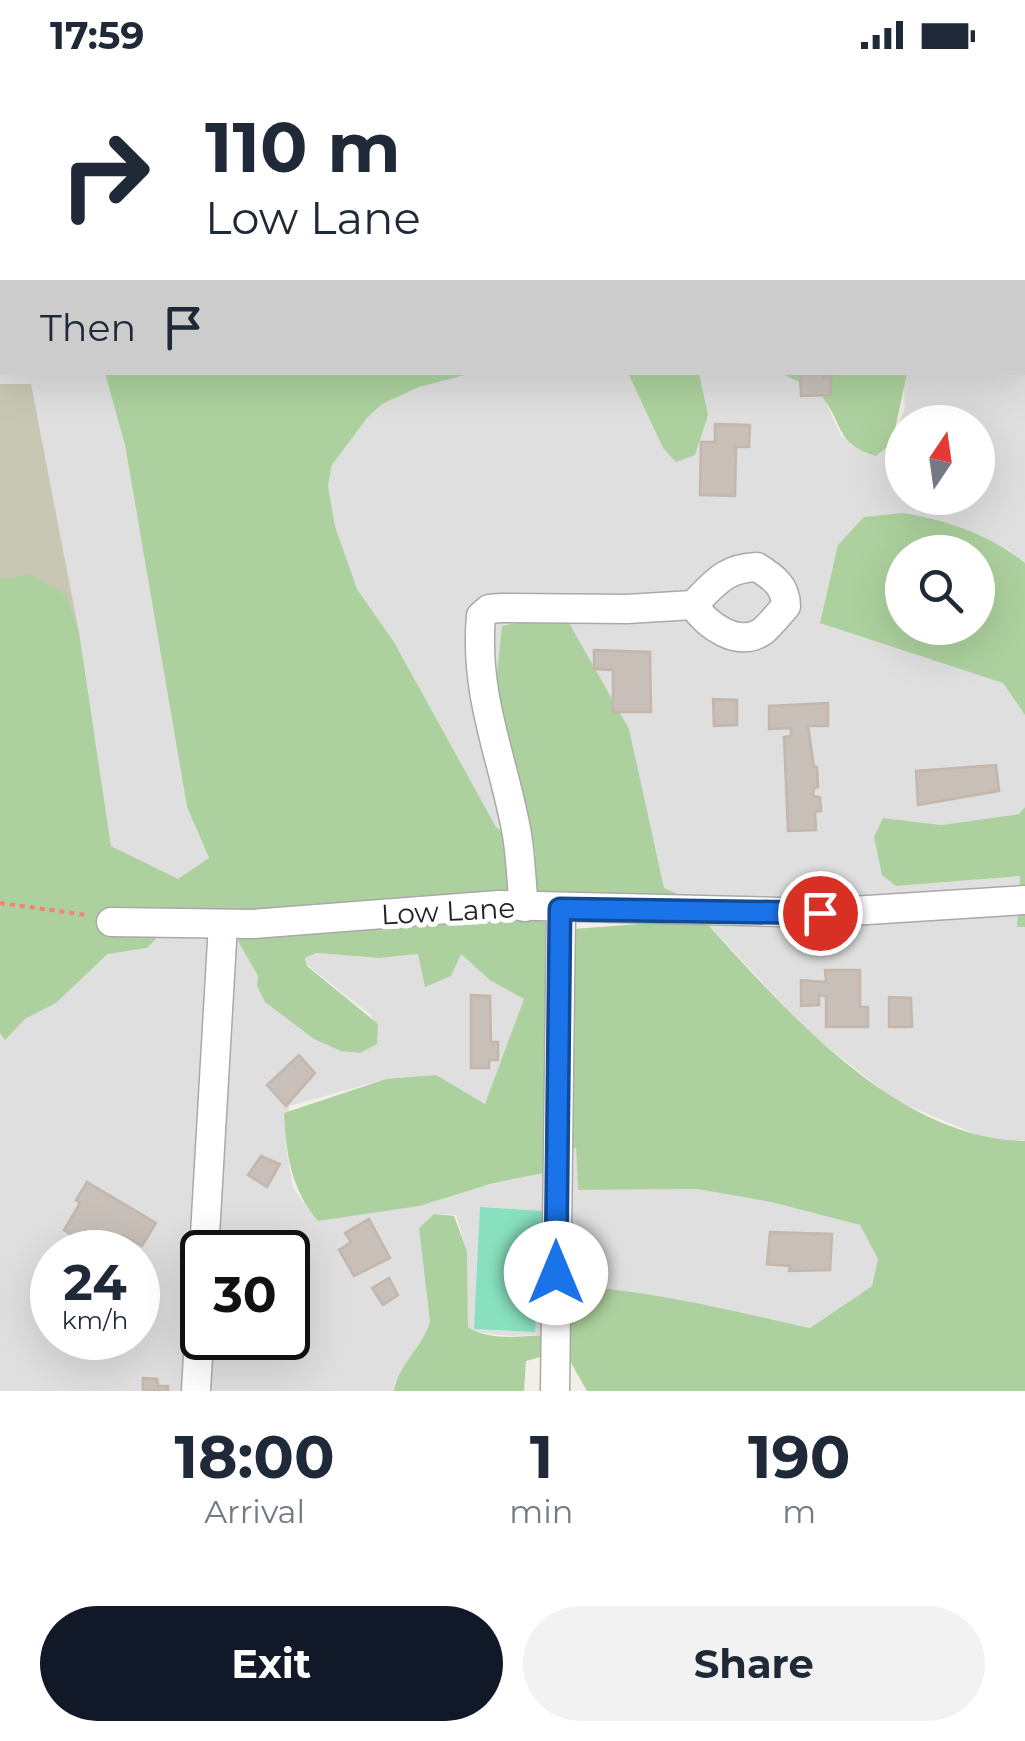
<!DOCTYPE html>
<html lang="en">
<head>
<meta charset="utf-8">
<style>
  body { margin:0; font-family:Montserrat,sans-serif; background:#f2f2f3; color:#1f2937; height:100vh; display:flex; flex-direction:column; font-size:38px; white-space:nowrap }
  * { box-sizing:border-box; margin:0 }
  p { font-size:32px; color:#747a83 }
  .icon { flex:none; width:55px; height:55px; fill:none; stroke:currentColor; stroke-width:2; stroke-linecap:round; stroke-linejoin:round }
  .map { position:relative; height:1321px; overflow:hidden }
  .details { display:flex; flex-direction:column; background:#fff; flex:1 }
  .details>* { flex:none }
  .guide { position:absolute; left:0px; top:0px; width:1025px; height:305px; box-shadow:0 10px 40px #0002; background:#fff; color:#1f2937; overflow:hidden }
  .needle { width:65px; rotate:13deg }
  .fabs { position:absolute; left:885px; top:335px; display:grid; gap:20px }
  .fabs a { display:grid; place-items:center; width:110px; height:110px; border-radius:50%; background:#fff; box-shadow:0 10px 40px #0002; font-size:50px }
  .speed { position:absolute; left:30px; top:1160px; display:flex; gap:20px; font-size:50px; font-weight:700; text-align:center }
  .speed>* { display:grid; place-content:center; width:130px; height:130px; border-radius:50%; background:#fff; box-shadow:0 10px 40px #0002; line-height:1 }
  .speed small { font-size:25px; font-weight:400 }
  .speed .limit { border:5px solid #111; border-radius:15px; background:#fff; color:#111 }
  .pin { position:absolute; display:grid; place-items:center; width:85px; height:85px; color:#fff; margin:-42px; border:5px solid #fff; border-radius:50%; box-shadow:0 2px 10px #0007 }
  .me { position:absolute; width:110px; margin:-55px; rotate:0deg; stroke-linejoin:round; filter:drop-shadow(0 0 8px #0008) }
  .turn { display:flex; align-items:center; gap:35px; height:210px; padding:0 40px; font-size:45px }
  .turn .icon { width:130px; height:130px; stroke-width:2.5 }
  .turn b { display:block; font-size:70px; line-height:85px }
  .then { display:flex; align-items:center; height:95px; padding:0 40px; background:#0003; gap:20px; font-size:38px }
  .eta { display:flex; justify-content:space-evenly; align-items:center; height:170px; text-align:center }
  .eta b { font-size:60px; font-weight:700; line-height:70px }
  .primary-button { display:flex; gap:20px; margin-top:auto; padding:20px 40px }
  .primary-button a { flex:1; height:115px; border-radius:60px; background:#111827; color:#fff; font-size:40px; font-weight:700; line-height:115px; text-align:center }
  .primary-button a+a { background:#f2f2f3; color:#1f2937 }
  .status { display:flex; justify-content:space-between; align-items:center; height:70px; padding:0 50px; background:#fff; direction:ltr }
  .status svg { height:28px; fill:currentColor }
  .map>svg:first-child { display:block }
  .residential { fill:#e0dfdf; fill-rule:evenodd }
  .construction { fill:#c7c7b4 }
  .forest { fill:#add19e; fill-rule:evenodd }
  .pitch { fill:#88e0be }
  .building { fill:#c7bfb8; stroke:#c4b6ab; stroke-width:2.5 }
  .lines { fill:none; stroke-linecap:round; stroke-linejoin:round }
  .minor-casing { stroke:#a9a9a9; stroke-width:31 }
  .path { stroke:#fa8072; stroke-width:4; stroke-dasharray:5 5; stroke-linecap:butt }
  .minor { stroke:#fff; stroke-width:28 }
  .route-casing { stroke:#114b97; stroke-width:25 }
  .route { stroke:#1a73e8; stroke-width:18 }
  .labels { text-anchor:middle; stroke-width:10; stroke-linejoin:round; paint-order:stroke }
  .street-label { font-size:28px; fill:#222; stroke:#fff }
</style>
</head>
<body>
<div class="status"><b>17:59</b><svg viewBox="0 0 49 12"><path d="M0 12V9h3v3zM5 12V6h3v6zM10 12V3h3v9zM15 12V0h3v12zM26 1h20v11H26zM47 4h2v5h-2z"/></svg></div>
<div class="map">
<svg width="1025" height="1321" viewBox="0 0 1025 1321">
  <rect width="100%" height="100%" fill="#f2efe9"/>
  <g class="residential">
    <path d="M 0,0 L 233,0 L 233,2 L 2,2 L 2,209 Z"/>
    <path d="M 346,0 L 1025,0 L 1025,493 L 1007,478 L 903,443 L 820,552 L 1002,611 L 1025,645 L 1025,737 L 1019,744 L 944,755 L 883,748 L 896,816 L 1020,806 L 1017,857 L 1025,857 L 1025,1071 L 992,1071 L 895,1030 L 810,963 L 682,826 L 663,818 L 629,659 L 494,633 L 537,787 L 496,757 L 394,572 L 357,519 L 335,456 L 328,415 L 332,395 L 367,348 L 382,334 L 419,317 L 473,303 L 628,303 L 663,378 L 708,346 L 699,303 L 782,303 L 809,316 L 824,329 L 841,366 L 875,386 L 892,373 L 905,337 L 903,313 L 907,303 L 1022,302 L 1022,2 ZM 902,352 L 978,352 L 978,428 L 902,428 Z"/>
    <path d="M 0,273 L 2,302 L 107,303 L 125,375 L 187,737 L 209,789 L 178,810 L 111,776 L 79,564 L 0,509 Z"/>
    <path d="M 182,843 L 233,843 L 239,873 L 258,906 L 314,969 L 341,981 L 360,983 L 372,946 L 307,895 L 304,888 L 316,883 L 379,888 L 419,884 L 426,917 L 461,883 L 491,911 L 524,929 L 512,975 L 485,1034 L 386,1009 L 289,1036 L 286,1076 L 293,1118 L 318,1151 L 549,1102 L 576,1076 L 578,1120 L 697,1119 L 771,1132 L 860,1155 L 878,1189 L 872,1216 L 810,1258 L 649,1226 L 558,1264 L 511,1266 L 475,1262 L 468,1258 L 467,1181 L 456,1145 L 435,1144 L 419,1158 L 430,1252 L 426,1267 L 395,1311 L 394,1321 L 0,1321 L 0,963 L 5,969 L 25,949 L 56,933 L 109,884 L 147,878 ZM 52,1182 L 138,1182 L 138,1268 L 52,1268 ZM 202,1182 L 288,1182 L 288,1268 L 202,1268 Z"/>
  </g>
  <path class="construction" d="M 0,314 L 31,314 L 79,563 L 94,663 L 0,674 Z"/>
  <g class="forest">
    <path d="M 105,303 L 473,303 L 419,317 L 382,334 L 367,348 L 332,395 L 328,415 L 335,456 L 357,519 L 394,572 L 496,757 L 536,786 L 494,633 L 502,556 L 564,544 L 629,659 L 664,818 L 682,826 C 769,920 886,1069 1025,1071 L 1025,1321 L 587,1321 L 570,1291 L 554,1283 L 526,1291 L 524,1321 L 394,1321 C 397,1296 423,1277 430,1252 L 419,1158 L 434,1144 L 454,1146 L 467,1181 L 468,1257 C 490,1273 532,1265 558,1264 L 557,1220 C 600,1207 758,1247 810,1258 L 872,1216 L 878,1189 L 860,1155 L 771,1132 L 697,1119 L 578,1120 L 576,1077 L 549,1102 L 490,1114 L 419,1136 L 318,1151 C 291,1119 286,1084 284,1043 L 386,1009 L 436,1005 L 485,1034 L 524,929 L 491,911 L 461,884 L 451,906 L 425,917 L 418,884 L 379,888 L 316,883 L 305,888 L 307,896 L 378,954 L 377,974 L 360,983 L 341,981 L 314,969 L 265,932 L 257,916 L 258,906 L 239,873 L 233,844 L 182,843 L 147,878 L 108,884 L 56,933 L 25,949 L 5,970 L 0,963 L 0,509 L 30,505 L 66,525 L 79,563 L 111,776 L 178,809 L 209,788 L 187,737 L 125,375 ZM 594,829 L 639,854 L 574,859 L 568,831 Z"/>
    <path d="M 628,303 L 699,303 L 708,345 L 695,385 L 676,392 L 663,378 Z"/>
    <path d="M 782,303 L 907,303 L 892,373 L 876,386 C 835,373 845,357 823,328 C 812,314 795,312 782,303 Z"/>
    <path d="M 903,443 C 946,450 991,465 1025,493 L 1025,645 L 1003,613 L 820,553 L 838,475 L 864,447 ZM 902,482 L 978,482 L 978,558 L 902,558 Z"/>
    <path d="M 1025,737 L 1025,857 L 1017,857 L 1020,806 L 896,816 L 882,805 L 874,767 L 883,748 L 942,755 L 1019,744 Z"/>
  </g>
  <path class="pitch" d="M 480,1137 L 542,1141 L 535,1262 L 474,1259 Z"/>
  <g class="building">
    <path d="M 823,302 L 824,307 L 831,307 L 831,325 L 801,326 L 800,304 Z"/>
    <path d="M 715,354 L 750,355 L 749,377 L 736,377 L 735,426 L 700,425 L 701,372 L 715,372 Z"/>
    <path d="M 594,580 L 650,582 L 651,642 L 613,642 L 613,600 L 594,599 Z"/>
    <path d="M 713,629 L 737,630 L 737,655 L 714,656 Z"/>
    <path d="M 828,633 L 828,656 L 808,656 L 814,697 L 817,697 L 818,717 L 814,718 L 813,726 L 820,727 L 821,741 L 815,742 L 816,760 L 788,761 L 784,667 L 791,666 L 791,658 L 769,659 L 769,636 Z"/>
    <path d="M 996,695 L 999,721 L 918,735 L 916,701 Z"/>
    <path d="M 825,900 L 860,900 L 860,937 L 868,937 L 868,957 L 826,957 L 826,926 L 819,925 L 819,935 L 801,936 L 801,910 L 826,912 Z"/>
    <path d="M 471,925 L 490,926 L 491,972 L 498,972 L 498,990 L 489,990 L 489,998 L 471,998 Z"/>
    <path d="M 889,927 L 911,928 L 912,957 L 889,957 Z"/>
    <path d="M 299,985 L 315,1003 L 286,1036 L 267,1015 Z"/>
    <path d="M 261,1086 L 280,1094 L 267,1117 L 248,1105 Z"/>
    <path d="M 87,1112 L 156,1153 L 142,1176 L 123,1165 L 113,1182 L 98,1182 L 64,1160 L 80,1133 L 76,1130 Z"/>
    <path d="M 369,1149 L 390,1188 L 354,1206 L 339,1180 L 351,1172 L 345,1163 Z"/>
    <path d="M 770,1162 L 832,1164 L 830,1200 L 789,1201 L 790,1196 L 767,1194 Z"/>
    <path d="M 389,1208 L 398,1225 L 383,1235 L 372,1218 Z"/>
    <path d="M 143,1308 L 157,1309 L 158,1316 L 168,1316 L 168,1321 L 143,1321 Z"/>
  </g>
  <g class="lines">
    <defs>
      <g id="minor">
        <path d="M 757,497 C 773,507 786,516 786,536 C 779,544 771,554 763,561 C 738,579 707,555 693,535 C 715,513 725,498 757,497 Z"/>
        <path d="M 524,837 C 521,811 521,785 516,759 C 502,685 474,625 481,546 L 489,539 L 501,538 L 627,539 L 693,535"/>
        <path d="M 111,852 L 252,854 L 499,835 L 820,843 L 1025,830"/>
        <path d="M 204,1182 L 223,854"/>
        <path d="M 196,1321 L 202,1215"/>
        <path d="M 555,1321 L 561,839"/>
      </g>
    </defs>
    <use href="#minor" class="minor-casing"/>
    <path class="path" d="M 0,833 L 87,845"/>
    <use href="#minor" class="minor"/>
  </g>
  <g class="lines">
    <defs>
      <path id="route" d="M 556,1203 L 560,839 L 820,843"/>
    </defs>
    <use href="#route" class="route-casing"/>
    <use href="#route" class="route"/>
  </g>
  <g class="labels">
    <g class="street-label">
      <text transform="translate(448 841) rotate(-3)" y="10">Low Lane</text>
    </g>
  </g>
</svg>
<div class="fabs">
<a><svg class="needle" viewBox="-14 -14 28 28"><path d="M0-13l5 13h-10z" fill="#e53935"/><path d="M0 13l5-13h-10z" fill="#747a83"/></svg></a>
<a><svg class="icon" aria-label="search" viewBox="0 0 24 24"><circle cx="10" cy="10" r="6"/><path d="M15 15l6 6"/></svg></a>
</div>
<div class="speed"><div>24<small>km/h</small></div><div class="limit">30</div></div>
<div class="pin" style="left:820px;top:843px;background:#d93025"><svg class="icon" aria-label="arrive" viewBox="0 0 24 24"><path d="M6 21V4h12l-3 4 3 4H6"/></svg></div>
<svg class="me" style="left:556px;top:1203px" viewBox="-20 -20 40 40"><circle r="19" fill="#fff"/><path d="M0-13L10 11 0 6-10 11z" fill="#1a73e8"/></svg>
<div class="guide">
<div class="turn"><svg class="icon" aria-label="right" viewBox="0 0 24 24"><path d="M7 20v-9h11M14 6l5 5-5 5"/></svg><div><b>110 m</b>Low Lane</div></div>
<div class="then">Then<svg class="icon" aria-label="arrive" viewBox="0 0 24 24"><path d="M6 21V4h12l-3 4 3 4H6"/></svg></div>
</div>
</div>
<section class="details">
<div class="eta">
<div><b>18:00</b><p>Arrival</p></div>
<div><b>1</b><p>min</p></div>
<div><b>190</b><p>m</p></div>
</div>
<div class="primary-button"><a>Exit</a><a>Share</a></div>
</section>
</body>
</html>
